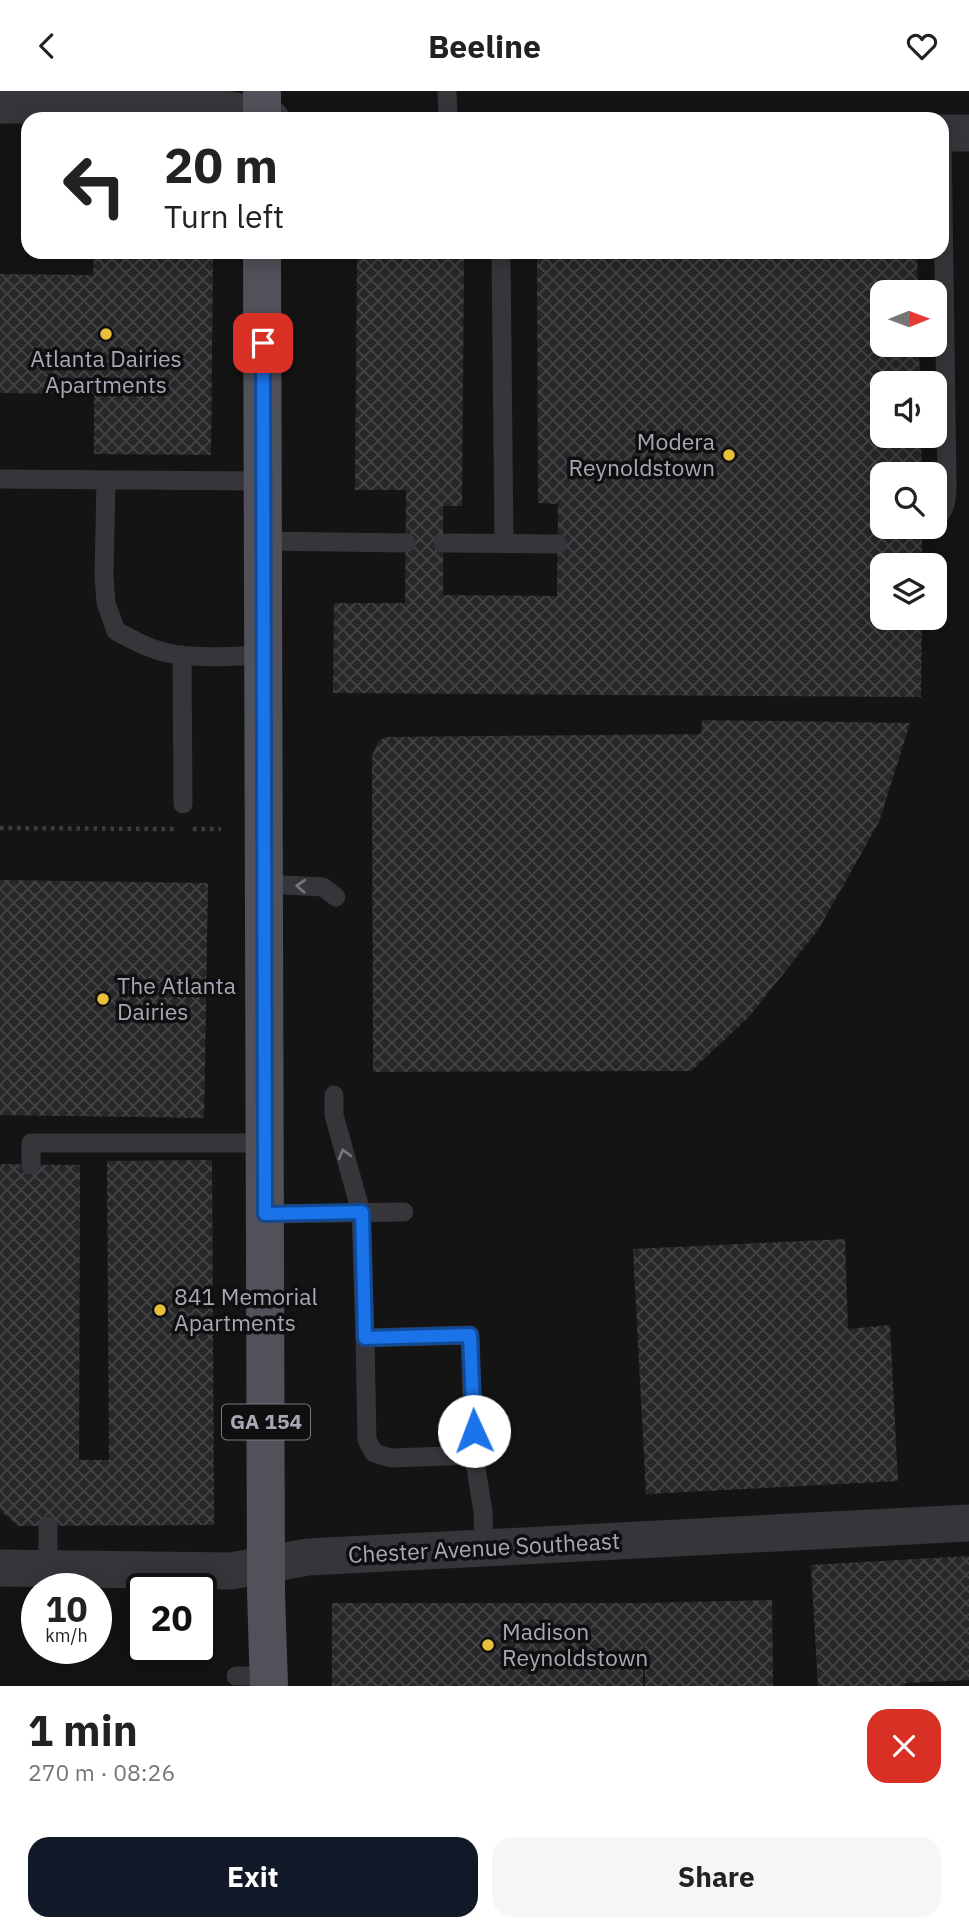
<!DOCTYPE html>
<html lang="en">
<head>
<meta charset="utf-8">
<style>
  body { margin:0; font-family:"IBM Plex Sans",sans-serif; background:#f6f6f6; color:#222; height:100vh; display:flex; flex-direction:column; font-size:26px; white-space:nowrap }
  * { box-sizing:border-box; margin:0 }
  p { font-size:23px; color:#767676 }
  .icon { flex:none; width:38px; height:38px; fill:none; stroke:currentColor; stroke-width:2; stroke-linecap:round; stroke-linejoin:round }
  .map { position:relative; height:1595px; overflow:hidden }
  .side { display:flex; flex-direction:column; background:#fff; flex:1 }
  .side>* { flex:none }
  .hud { position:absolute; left:21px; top:21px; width:928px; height:147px; border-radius:21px; box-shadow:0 4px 18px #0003; background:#fff; color:#222; overflow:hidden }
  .needle { width:46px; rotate:89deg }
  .fabs { position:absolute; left:870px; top:189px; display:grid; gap:14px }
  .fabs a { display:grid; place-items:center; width:77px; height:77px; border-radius:14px; background:#fff; box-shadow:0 4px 18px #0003; font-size:35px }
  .speed { position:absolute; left:21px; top:1482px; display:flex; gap:14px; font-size:35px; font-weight:700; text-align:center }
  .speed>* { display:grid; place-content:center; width:91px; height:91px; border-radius:50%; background:#fff; box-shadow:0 4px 18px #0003; line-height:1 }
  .speed small { font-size:18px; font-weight:400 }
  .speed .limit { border:4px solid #111; border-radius:10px; background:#fff; color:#111 }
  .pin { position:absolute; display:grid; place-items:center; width:60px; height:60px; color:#fff; margin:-30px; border-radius:14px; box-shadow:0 4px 10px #0006 }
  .me { position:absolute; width:77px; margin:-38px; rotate:358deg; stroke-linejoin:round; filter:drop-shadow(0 0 5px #0008) }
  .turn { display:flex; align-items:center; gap:24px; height:147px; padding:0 28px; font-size:32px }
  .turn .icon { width:91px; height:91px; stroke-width:2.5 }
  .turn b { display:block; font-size:49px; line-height:60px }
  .round { display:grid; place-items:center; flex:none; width:74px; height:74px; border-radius:21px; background:#f6f6f6 }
  .summary { display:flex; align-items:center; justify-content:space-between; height:119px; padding:0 28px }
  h1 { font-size:42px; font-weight:800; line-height:52px }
  .action { display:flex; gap:14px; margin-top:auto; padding:14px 28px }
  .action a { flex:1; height:80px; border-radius:21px; background:#111827; color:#fff; font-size:28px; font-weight:800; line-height:80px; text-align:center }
  .action a+a { background:#f6f6f6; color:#222 }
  header { display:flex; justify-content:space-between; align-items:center; height:91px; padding:0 28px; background:#fff; font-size:32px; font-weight:800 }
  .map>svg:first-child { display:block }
  .building { fill:url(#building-cross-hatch) }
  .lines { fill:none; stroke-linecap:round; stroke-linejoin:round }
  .path { stroke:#3b3c41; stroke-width:4.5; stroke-dasharray:3.5 5; stroke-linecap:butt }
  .service { stroke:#35353a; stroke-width:19 }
  .minor { stroke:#35353a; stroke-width:37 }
  .primary { stroke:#515259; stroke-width:38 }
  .oneway { stroke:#73757e }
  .route-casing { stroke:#114b97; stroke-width:18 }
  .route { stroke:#1a73e8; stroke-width:12 }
  .poi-dot { fill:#e6bf3b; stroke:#0f0f10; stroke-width:2.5 }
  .labels { text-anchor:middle; stroke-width:7; stroke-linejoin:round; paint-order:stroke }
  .shield { fill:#0f0f10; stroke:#797b84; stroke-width:2 }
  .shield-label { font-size:21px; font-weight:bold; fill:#a6a9b5 }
  .poi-label { font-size:23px; fill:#a6a9b5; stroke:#0f0f10; text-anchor:start }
  .street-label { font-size:23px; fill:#a6a9b5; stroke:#0f0f10 }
</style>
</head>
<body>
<header><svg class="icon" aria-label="back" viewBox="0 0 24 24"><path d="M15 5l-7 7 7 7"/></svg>Beeline<svg class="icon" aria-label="heart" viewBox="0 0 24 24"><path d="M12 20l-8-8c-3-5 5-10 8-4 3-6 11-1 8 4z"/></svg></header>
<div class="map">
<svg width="969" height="1595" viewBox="0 0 969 1595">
  <defs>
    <pattern id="building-cross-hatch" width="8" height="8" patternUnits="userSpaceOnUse" patternTransform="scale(1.75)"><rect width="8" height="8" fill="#272729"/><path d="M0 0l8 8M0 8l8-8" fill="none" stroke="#434446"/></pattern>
  </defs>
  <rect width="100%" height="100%" fill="#141415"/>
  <g class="building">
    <path d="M 94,161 L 213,161 L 211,364 L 94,363 L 94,303 L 0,302 L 0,183 L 93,184 Z"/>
    <path d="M 357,161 L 464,161 L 462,415 L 443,415 L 443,504 L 557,505 L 558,413 L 538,412 L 537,161 L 917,161 L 918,201 L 882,201 L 882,254 L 919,254 L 920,292 L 882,292 L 882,345 L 921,345 L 922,383 L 882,383 L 882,436 L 922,436 L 922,474 L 882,474 L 882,527 L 922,527 L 921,606 L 333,602 L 334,512 L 405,512 L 406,399 L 355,399 Z"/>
    <path d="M 702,629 L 910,632 L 879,731 L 818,839 L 748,927 L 691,980 L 373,981 L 372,665 L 378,651 L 385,646 L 701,643 Z"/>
    <path d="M 0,789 L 208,792 L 204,1027 L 0,1024 Z"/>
    <path d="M 212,1069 L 214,1434 L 18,1435 L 0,1419 L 0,1371 L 2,1369 L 0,1369 L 0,1073 L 80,1074 L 79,1369 L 109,1369 L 107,1070 Z"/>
    <path d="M 845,1148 L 848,1238 L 890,1234 L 898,1390 L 646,1403 L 633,1158 Z"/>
    <path d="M 969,1465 L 969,1589 L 905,1592 L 905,1595 L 818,1595 L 811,1474 Z"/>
    <path d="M 772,1509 L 773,1595 L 645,1595 L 644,1545 L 643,1595 L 332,1595 L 332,1512 L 643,1512 Z"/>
  </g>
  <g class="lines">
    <g class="path">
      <path d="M 0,737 L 174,738"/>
      <path d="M 193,738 L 221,738"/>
    </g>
    <g class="service">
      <path d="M 447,0 L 448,28"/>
      <path d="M 501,161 L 504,453"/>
      <path d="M 0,388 L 263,390"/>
      <path d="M 106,389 L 104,486 L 106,512 L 116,540 C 133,549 149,558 168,562 C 198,568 232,565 263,564"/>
      <path d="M 934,428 C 947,420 947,406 947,392 L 942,42"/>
      <path d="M 263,450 L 406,452"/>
      <path d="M 443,452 L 558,453"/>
      <path d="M 182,564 L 183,713"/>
      <path d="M 264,793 L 323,796 L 336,806"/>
      <path d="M 334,1004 L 334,1024 L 361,1121 L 365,1247 L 470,1244 L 474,1364 L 483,1421 L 484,1457"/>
      <path d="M 31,1074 L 31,1052 L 265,1052"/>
      <path d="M 265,1123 L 404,1121"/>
      <path d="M 365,1247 L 367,1349 L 374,1362 L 391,1367 L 474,1364"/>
      <path d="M 48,1435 L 48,1477"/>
      <path d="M 236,1585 L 269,1585"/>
    </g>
    <g class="minor">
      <path d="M 0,14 L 212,15 L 271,28"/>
      <path d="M 942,42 L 969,42"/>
      <path d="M 0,1477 L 231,1480 L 308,1466 L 969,1432"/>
    </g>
    <g class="primary">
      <path d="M 262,0 L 262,28"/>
      <path d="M 262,161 L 266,1502 L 269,1595"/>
    </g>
  </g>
  <defs><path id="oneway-chevron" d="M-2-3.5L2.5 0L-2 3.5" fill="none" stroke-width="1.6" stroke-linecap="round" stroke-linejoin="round" transform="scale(1.75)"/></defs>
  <g class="oneway">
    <use href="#oneway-chevron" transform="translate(301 795) rotate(-177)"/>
    <use href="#oneway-chevron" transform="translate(344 1063) rotate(-105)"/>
  </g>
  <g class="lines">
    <defs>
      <path id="route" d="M 263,252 L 265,1123 L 362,1121 L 365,1247 L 470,1244 L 474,1340"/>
    </defs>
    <use href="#route" class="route-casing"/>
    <use href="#route" class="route"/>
  </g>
  <g class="poi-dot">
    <circle cx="106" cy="243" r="7"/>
    <circle cx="729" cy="364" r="7"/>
    <circle cx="103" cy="908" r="7"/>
    <circle cx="160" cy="1219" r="7"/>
    <circle cx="488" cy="1554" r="7"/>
  </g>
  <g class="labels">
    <rect class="shield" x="222" y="1313.5" width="88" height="35" rx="5"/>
    <g class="shield-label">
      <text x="266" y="1338">GA 154</text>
    </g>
    <g class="poi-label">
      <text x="106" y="276" text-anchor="middle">Atlanta Dairies<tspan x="106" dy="26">Apartments</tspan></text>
      <text x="715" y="359" text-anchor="end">Modera<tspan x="715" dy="26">Reynoldstown</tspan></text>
      <text x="117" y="903">The Atlanta<tspan x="117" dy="26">Dairies</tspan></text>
      <text x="174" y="1214">841 Memorial<tspan x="174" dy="26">Apartments</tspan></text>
      <text x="502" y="1549">Madison<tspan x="502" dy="26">Reynoldstown</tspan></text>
    </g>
    <g class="street-label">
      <text transform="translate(484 1457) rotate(-3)" y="8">Chester Avenue Southeast</text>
    </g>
  </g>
</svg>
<div class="fabs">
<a><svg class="needle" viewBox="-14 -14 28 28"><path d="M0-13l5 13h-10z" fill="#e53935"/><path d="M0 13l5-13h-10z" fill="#767676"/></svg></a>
<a><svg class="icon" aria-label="sound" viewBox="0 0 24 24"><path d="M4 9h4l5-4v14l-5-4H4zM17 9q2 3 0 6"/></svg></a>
<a><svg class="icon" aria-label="search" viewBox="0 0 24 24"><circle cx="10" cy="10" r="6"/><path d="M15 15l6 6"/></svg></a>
<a><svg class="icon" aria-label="layers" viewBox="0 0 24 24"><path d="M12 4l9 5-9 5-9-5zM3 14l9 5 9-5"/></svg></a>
</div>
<div class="speed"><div>10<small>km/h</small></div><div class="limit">20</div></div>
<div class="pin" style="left:263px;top:252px;background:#d93025"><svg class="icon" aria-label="arrive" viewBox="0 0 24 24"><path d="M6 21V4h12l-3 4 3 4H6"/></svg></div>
<svg class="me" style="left:474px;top:1340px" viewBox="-20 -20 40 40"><circle r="19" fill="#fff"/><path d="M0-13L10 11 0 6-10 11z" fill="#1a73e8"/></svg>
<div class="hud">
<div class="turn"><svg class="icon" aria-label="left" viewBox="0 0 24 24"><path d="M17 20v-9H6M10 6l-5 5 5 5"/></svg><div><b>20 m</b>Turn left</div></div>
</div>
</div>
<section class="side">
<div class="summary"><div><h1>1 min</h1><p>270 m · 08:26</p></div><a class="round" style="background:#d93025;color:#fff"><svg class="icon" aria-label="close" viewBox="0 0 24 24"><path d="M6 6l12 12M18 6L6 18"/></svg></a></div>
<div class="action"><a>Exit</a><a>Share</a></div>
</section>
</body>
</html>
